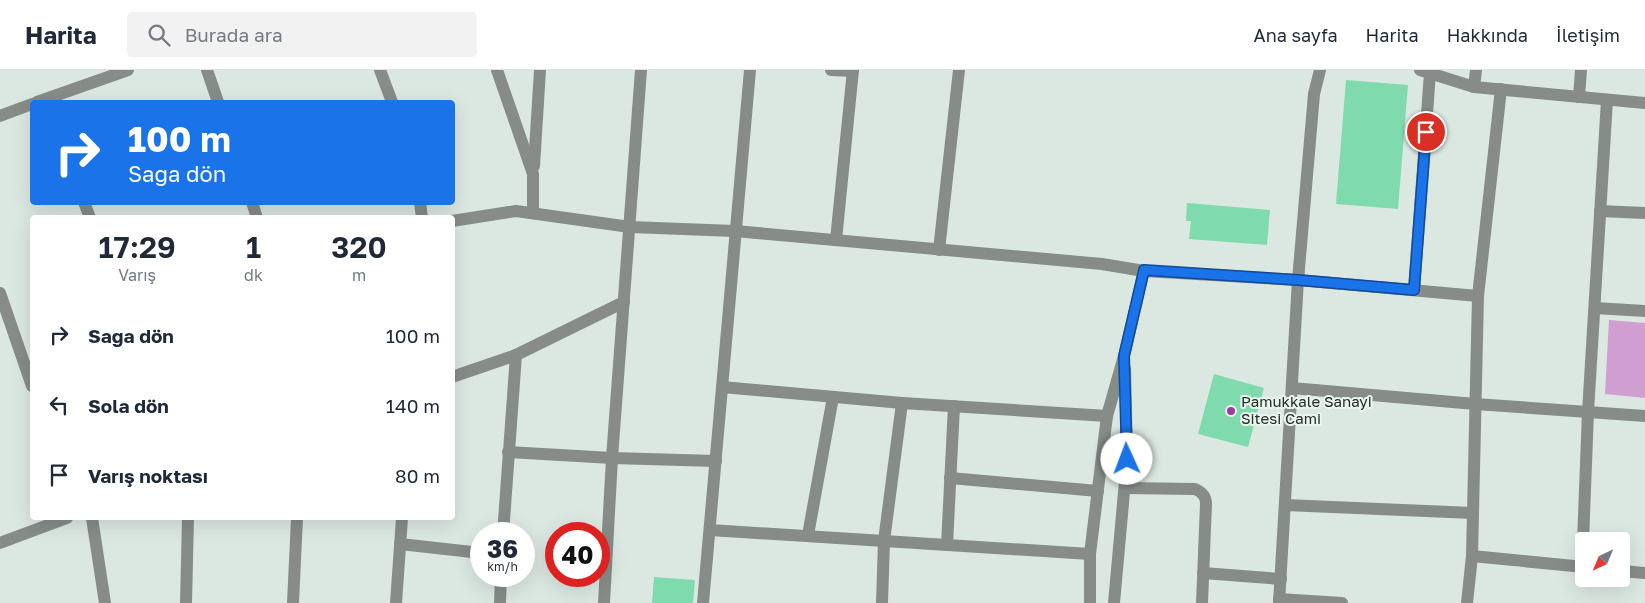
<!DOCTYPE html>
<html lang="tr">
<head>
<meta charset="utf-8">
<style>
  body { margin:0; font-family:"Golos Text",sans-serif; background:#f2f2f3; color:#1f2937; height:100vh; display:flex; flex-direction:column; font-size:19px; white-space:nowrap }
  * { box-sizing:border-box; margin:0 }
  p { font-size:16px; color:#747a83 }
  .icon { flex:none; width:28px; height:28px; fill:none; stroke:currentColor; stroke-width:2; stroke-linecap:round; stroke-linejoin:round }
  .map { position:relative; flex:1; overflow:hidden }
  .details { position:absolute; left:30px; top:145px; width:425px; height:305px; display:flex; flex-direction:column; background:#fff; border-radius:5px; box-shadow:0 5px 20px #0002 }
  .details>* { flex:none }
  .guide { position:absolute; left:30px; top:30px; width:425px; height:105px; border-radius:5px; box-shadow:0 5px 20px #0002; background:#1a73e8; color:#fff; overflow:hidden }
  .needle { width:32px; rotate:224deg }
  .controls { position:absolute; left:1575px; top:462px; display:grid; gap:10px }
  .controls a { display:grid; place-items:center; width:55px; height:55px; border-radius:5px; background:#fff; box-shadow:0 5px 20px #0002; font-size:25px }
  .speed { position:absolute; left:470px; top:452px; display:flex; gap:10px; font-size:25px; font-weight:700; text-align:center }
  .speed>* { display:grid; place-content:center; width:65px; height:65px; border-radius:50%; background:#fff; box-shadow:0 5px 20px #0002; line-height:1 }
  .speed small { font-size:12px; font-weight:400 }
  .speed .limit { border:8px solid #d22; background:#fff; color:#111 }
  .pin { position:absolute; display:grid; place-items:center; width:42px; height:42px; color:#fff; margin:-21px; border:2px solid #fff; border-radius:50%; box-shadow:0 1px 5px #0007 }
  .me { position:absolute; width:55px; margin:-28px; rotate:358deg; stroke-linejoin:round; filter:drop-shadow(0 0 4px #0008) }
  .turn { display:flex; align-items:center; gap:18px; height:105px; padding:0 15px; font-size:22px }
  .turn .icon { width:65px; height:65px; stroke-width:2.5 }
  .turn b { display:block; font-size:35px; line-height:42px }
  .eta { display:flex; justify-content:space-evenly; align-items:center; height:85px; text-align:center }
  .eta b { font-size:30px; font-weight:600; line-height:35px }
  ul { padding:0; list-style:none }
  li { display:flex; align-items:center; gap:15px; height:70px; padding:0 15px }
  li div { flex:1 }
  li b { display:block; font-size:19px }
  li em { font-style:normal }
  header { display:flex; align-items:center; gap:30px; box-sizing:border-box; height:70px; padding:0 25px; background:#fff; border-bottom:1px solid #e0e1e3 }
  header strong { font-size:24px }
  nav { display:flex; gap:28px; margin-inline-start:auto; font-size:18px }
  .search { width:350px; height:45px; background:#f2f2f3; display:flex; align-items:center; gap:12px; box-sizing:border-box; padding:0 18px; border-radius:5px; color:#747a83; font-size:19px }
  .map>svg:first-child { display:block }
  .green { fill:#d09ed0 }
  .building { fill:#7fdbae }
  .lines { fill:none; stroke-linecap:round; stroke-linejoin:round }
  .minor { stroke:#878c89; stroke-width:12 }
  .route-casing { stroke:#114b97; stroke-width:12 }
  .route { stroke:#1a73e8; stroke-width:9 }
  .poi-dot { fill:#9d3aa0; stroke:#e8f6ee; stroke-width:2 }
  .labels { text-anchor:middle; stroke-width:4; stroke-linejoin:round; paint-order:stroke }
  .poi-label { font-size:15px; fill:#262b28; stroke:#e8f6ee; text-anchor:start }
</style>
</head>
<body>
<header>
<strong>Harita</strong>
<div class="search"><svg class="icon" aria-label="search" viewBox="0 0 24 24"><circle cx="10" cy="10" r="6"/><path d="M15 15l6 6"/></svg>Burada ara</div>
<nav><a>Ana sayfa</a><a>Harita</a><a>Hakkında</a><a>İletişim</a></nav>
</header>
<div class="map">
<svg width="1645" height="533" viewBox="0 0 1645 533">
  <rect width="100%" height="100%" fill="#dbe8e1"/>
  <path class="green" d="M 1609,250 L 1645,253 L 1645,328 L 1605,324 Z"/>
  <g class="building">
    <path d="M 1346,10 L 1408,15 L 1398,139 L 1336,134 Z"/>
    <path d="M 1187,133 L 1270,140 L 1267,175 L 1189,169 L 1191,151 L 1186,151 Z"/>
    <path d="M 1214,304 L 1264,318 L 1248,377 L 1198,364 Z"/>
    <path d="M 654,507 L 695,510 L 693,533 L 652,533 Z"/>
  </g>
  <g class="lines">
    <g class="minor">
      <path d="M 207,0 L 218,32"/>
      <path d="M 380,0 L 392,32"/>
      <path d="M 497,0 L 533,104 L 533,143"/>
      <path d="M 831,0 L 853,1"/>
      <path d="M 1420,0 L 1474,17 L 1645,33"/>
      <path d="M 1474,17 L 1476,0"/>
      <path d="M 1579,27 L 1581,0"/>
      <path d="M 37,32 L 128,0"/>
      <path d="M 0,46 L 32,34"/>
      <path d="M 534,96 L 540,0"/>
      <path d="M 84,132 L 90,148"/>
      <path d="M 252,132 L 257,148"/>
      <path d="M 420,132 L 422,148"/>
      <path d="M 1600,141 L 1645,143"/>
      <path d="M 452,151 L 516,141 L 630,157 L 735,161 L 1102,194 L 1144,201 L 1298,210 L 1478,226"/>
      <path d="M 836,170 L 853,0"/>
      <path d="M 939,180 L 959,0"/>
      <path d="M 1414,220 L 1430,3"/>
      <path d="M 0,223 L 32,316"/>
      <path d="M 1595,238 L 1645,241"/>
      <path d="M 452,307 L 516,285 L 624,232"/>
      <path d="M 722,317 L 902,333 L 1107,346"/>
      <path d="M 1292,318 L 1475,334 L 1645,346"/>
      <path d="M 508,382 L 612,388 L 716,391"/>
      <path d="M 950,408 L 1098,421"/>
      <path d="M 1125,418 L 1195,419 C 1202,422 1206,426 1206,434 L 1202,533"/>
      <path d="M 1285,435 L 1473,443"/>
      <path d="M 92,448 L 105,533"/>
      <path d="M 710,460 L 1090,484"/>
      <path d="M 503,464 L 516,285"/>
      <path d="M 808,465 L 833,327"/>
      <path d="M 0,473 L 67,448"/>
      <path d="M 400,474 L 481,483"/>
      <path d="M 947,475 L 954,336"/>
      <path d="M 1472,486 L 1584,497"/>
      <path d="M 1582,497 L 1588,342 L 1607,30"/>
      <path d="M 1621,501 L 1645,503"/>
      <path d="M 1203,503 L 1281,509"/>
      <path d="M 1279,529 L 1342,533"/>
      <path d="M 186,533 L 188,448"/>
      <path d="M 293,533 L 297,448"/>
      <path d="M 396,533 L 402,448"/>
      <path d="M 500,533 L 501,506"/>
      <path d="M 604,533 L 612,388 L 641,0"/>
      <path d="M 703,533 L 750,0"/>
      <path d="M 882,533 L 884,471 L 902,333"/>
      <path d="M 1090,533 L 1090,484 L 1107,346 L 1124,286 L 1144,201"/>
      <path d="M 1114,533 L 1127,389 L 1125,298"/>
      <path d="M 1279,533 L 1298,210 L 1314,24 L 1320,0"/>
      <path d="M 1467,533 L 1472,486 L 1478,226 L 1501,19"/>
    </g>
  </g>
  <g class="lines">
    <defs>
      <path id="route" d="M 1127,389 L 1124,286 L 1144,200 L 1298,210 L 1414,220 L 1426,62"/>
    </defs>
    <use href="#route" class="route-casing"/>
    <use href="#route" class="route"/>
  </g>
  <circle class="poi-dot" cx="1231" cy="341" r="5"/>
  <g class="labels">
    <g class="poi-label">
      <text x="1241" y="337">Pamukkale Sanayi<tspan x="1241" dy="17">Sitesi Cami</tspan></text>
    </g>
  </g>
</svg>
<div class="controls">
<a><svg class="needle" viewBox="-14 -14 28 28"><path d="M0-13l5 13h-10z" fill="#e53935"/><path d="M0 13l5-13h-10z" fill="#747a83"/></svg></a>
</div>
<div class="speed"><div>36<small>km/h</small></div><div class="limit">40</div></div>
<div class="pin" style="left:1426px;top:62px;background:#d93025"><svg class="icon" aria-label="arrive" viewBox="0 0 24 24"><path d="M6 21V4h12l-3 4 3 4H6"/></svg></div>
<svg class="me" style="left:1127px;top:389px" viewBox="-20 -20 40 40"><circle r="19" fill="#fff"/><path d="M0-13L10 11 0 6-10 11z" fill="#1a73e8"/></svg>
<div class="guide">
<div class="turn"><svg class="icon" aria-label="right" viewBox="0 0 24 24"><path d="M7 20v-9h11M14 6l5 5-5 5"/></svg><div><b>100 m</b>Sağa dön</div></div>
</div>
<section class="details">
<div class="eta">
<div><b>17:29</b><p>Varış</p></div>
<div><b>1</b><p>dk</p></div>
<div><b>320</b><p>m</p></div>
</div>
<ul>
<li><svg class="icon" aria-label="right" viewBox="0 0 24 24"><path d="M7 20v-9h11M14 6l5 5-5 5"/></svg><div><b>Sağa dön</b></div><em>100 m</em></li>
<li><svg class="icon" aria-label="left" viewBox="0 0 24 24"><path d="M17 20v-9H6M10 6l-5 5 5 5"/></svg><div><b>Sola dön</b></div><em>140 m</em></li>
<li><svg class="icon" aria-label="arrive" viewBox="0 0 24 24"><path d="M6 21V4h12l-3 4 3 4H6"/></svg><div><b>Varış noktası</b></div><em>80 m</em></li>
</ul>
</section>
</div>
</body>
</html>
